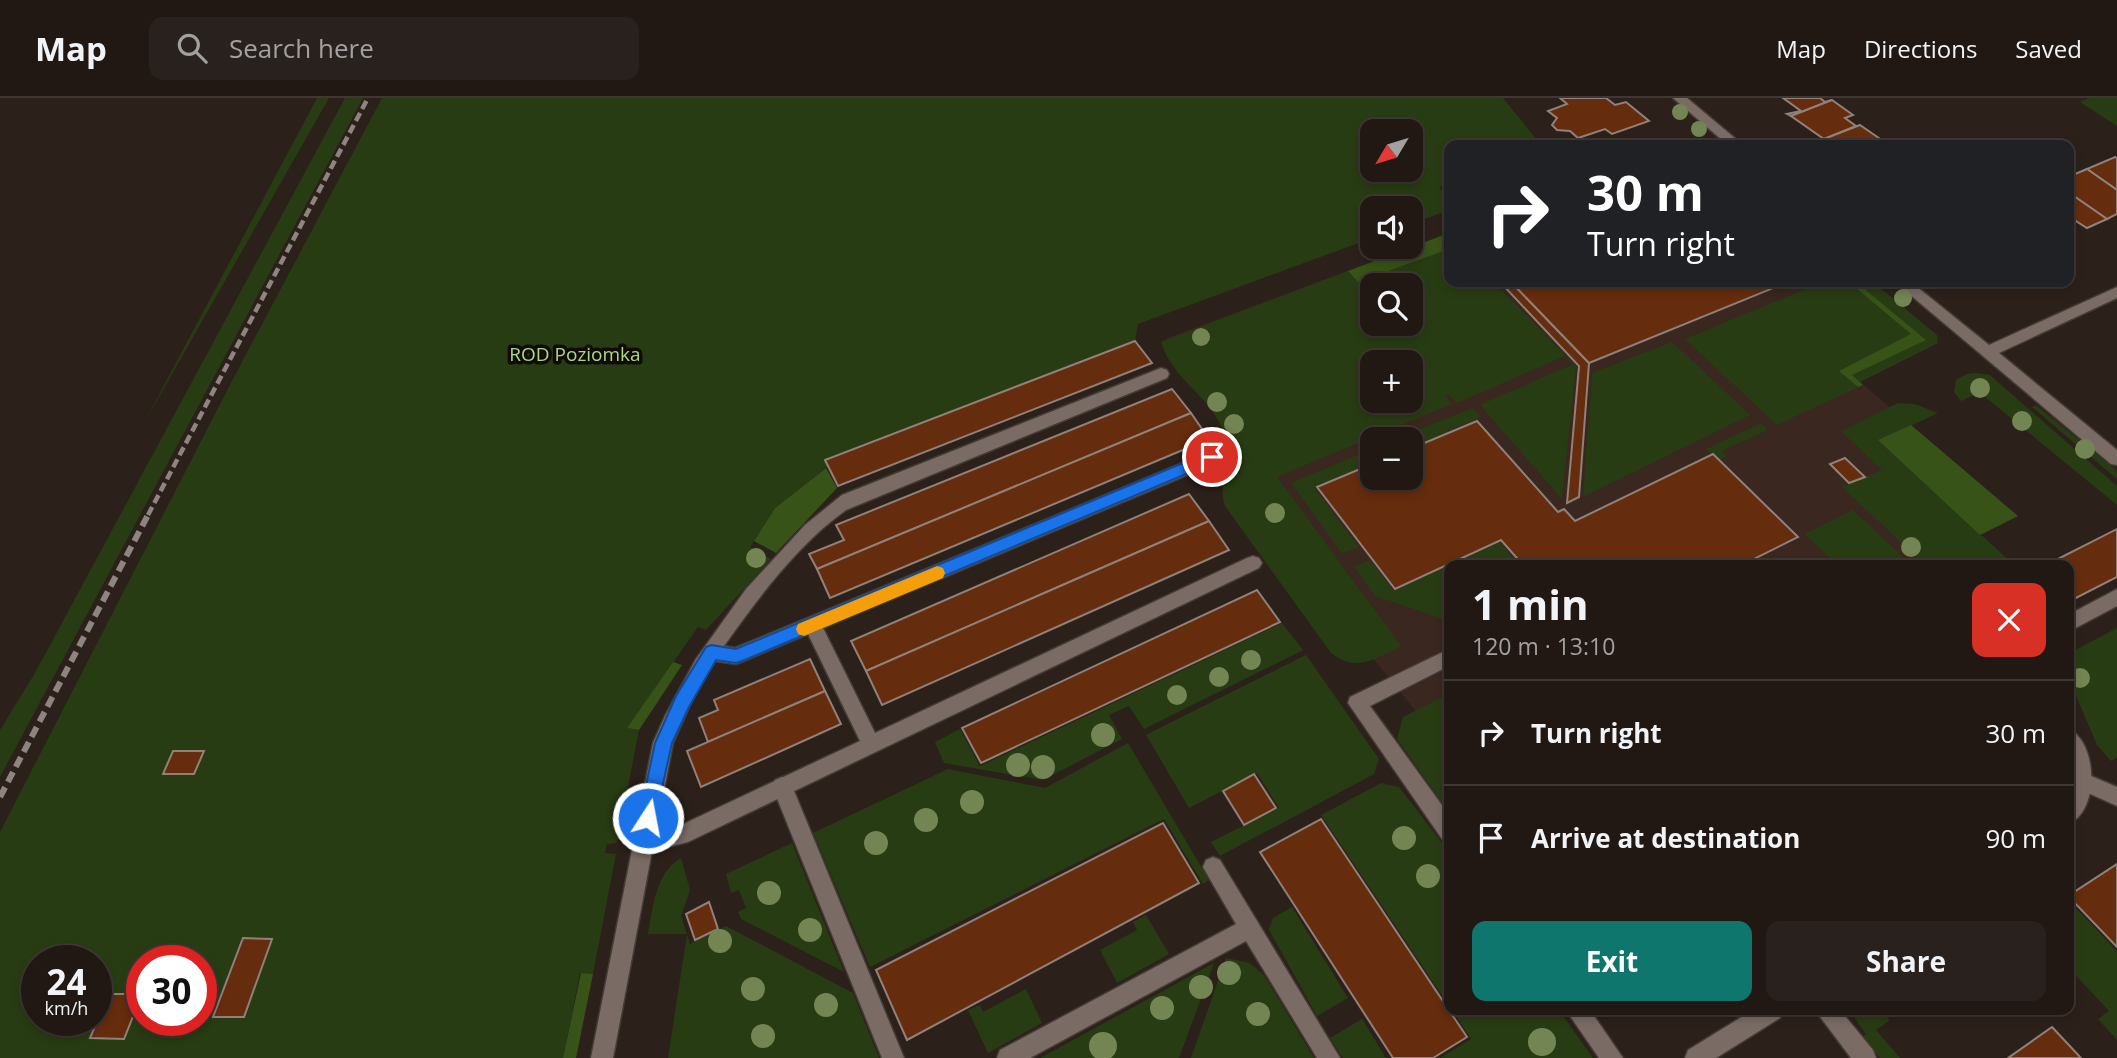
<!DOCTYPE html>
<html lang="en">
<head>
<meta charset="utf-8">
<style>
  body { margin:0; font-family:"Open Sans",sans-serif; background:#29211d; color:#f1f3f6; height:100vh; display:flex; flex-direction:column; font-size:26px; white-space:nowrap }
  * { box-sizing:border-box; margin:0 }
  p { font-size:23px; color:#a2a0a0 }
  .icon { flex:none; width:38px; height:38px; fill:none; stroke:currentColor; stroke-width:2; stroke-linecap:round; stroke-linejoin:round }
  .map { position:relative; flex:1; overflow:hidden }
  .details { position:absolute; left:1444px; top:462px; width:630px; height:455px; display:flex; flex-direction:column; background:#211814; border-radius:14px; box-shadow:0 4px 10px #0003,0 0 0 2px #3e3734 }
  .details>* { flex:none }
  .banner { position:absolute; left:1444px; top:42px; width:630px; height:147px; border-radius:14px; box-shadow:0 4px 10px #0003,0 0 0 2px #3e3734; background:#202124; color:#fff; overflow:hidden }
  .needle { width:46px; rotate:232deg }
  .controls { position:absolute; left:1360px; top:21px; display:grid; gap:14px }
  .controls a { display:grid; place-items:center; width:63px; height:63px; border-radius:14px; background:#211814; box-shadow:0 4px 10px #0003,0 0 0 2px #3e3734; font-size:35px }
  .speed { position:absolute; left:21px; top:847px; display:flex; gap:14px; font-size:35px; font-weight:700; text-align:center }
  .speed>* { display:grid; place-content:center; width:91px; height:91px; border-radius:50%; background:#211814; box-shadow:0 4px 10px #0003,0 0 0 2px #3e3734; line-height:1 }
  .speed small { font-size:18px; font-weight:400 }
  .speed .limit { border:10px solid #d22; background:#fff; color:#111 }
  .pin { position:absolute; display:grid; place-items:center; width:60px; height:60px; color:#fff; margin:-30px; border:4px solid #fff; border-radius:50%; box-shadow:0 2px 7px #0007 }
  .me { position:absolute; width:77px; margin:-38px; rotate:11deg; stroke-linejoin:round; filter:drop-shadow(0 0 5px #0008) }
  .turn { display:flex; align-items:center; gap:24px; height:147px; padding:0 28px; font-size:32px }
  .turn .icon { width:91px; height:91px; stroke-width:2.5 }
  .turn b { display:block; font-size:49px; line-height:60px }
  .round { display:grid; place-items:center; flex:none; width:74px; height:74px; border-radius:14px; background:#29211d }
  .overview { display:flex; align-items:center; justify-content:space-between; height:119px; padding:0 28px }
  h1 { font-size:42px; font-weight:700; line-height:52px }
  .button { display:flex; gap:14px; margin-top:auto; padding:14px 28px }
  .button a { flex:1; height:80px; border-radius:14px; background:#0f766e; color:#fff; font-size:28px; font-weight:700; line-height:80px; text-align:center }
  .button a+a { background:#29211d; color:#f1f3f6 }
  ul { padding:0; list-style:none }
  li { display:flex; align-items:center; gap:21px; height:105px; padding:0 28px; border-top:2px solid #3e3734 }
  li div { flex:1 }
  li b { display:block; font-size:26px }
  li em { font-style:normal }
  header { display:flex; align-items:center; gap:42px; box-sizing:border-box; height:98px; padding:0 35px; background:#211814; border-bottom:2px solid #3e3734 }
  header strong { font-size:33px }
  nav { display:flex; gap:38px; margin-inline-start:auto; font-size:24px }
  .search { width:490px; height:63px; background:#29211d; display:flex; align-items:center; gap:18px; box-sizing:border-box; padding:0 24px; border-radius:14px; color:#a2a0a0; font-size:26px }
  .map>svg:first-child { display:block }
  .built { fill:#3a271f; fill-rule:evenodd }
  .green { fill:#283c13; fill-rule:evenodd }
  .forest { fill:#375317 }
  .building { fill:#662c0e; stroke:#90817b; stroke-width:2 }
  .lines { fill:none; stroke-linecap:round; stroke-linejoin:round }
  .lane-casing { stroke:#443a36; stroke-width:3 }
  .street-casing { stroke:#443a36; stroke-width:3 }
  .lane { fill:#7a6c65; fill-rule:evenodd }
  .street { fill:#7a6c65; fill-rule:evenodd }
  .rail-far1 { stroke:#8f8580; stroke-width:4.5; stroke-dasharray:9 4.5; stroke-linecap:butt }
  .rail { stroke:#8f8580; stroke-width:6; stroke-dasharray:11 6; stroke-linecap:butt }
  .tree { fill:#728553 }
  .route { fill:#1a73e8; stroke:#114b97; stroke-width:2 }
  .slow { fill:#f59e0b }
  .labels { text-anchor:middle; stroke-width:7; stroke-linejoin:round; paint-order:stroke }
  .park-label { font-size:19px; fill:#abd882; stroke:#100b09 }
</style>
</head>
<body>
<header>
<strong>Map</strong>
<div class="search"><svg class="icon" aria-label="search" viewBox="0 0 24 24"><circle cx="10" cy="10" r="6"/><path d="M15 15l6 6"/></svg>Search here</div>
<nav><a>Map</a><a>Directions</a><a>Saved</a></nav>
</header>
<div class="map">
<svg width="2117" height="960" viewBox="0 0 2117 960">
  <rect width="100%" height="100%" fill="#2c201a"/>
  <path class="built" d="M 1449,135 L 1449,184 L 1856,184 L 1852,277 L 2018,418 L 1980,437 L 2014,467 L 1449,467 L 1449,654 L 1337,516 L 1289,404 L 1165,241 ZM 1372,187 L 1410,187 L 1410,226 L 1372,226 ZM 1372,264 L 1410,264 L 1410,303 L 1372,303 ZM 1372,341 L 1410,341 L 1410,380 L 1372,380 Z"/>
  <g class="green">
    <path d="M 317,0 L 329,0 L 143,327 Z"/>
    <path d="M 345,0 L 363,0 L 0,679 L 0,632 L 35,575 Z"/>
    <path d="M 382,0 L 1503,0 L 1541,47 L 1449,47 L 1449,86 L 1439,89 L 1449,102 L 1449,112 L 1411,126 L 1410,110 L 1372,110 L 1372,140 L 1138,226 L 1135,243 L 825,362 L 828,368 L 775,410 L 750,449 L 771,461 L 706,532 L 698,529 L 627,630 L 639,632 L 617,745 L 607,746 L 605,755 L 616,756 L 593,876 L 580,875 L 563,960 L 0,960 L 0,734 L 233,281 ZM 1372,33 L 1410,33 L 1410,72 L 1372,72 ZM 37,863 L 96,863 L 96,922 L 37,922 ZM 142,863 L 201,863 L 201,922 L 142,922 Z"/>
    <path d="M 2089,0 L 2117,0 L 2117,28 L 2080,4 Z"/>
    <path d="M 1449,151 L 1449,184 L 1494,184 L 1576,268 L 1562,401 L 1480,307 L 1573,266 L 1565,258 L 1457,305 L 1449,297 L 1445,298 L 1452,306 L 1277,379 L 1401,548 C 1376,561 1356,575 1331,555 L 1225,408 C 1217,386 1232,360 1225,338 C 1213,298 1173,284 1161,244 L 1348,173 L 1359,184 ZM 1372,187 L 1410,187 L 1410,226 L 1372,226 ZM 1372,264 L 1410,264 L 1410,303 L 1372,303 Z"/>
    <path d="M 1823,184 L 1873,184 L 1937,237 L 1938,245 L 1860,284 L 1863,287 L 1777,327 L 1685,241 Z"/>
    <path d="M 1672,244 L 1750,317 L 1583,399 L 1592,275 Z"/>
    <path d="M 1976,275 L 1990,277 L 2117,388 L 2117,407 L 1979,294 L 1961,303 L 1954,294 L 1956,282 L 1967,276 Z"/>
    <path d="M 1898,305 L 1915,306 L 1938,315 L 1879,343 L 2014,467 L 1925,467 L 1842,389 L 1882,372 L 1841,333 Z"/>
    <path d="M 2036,307 L 2117,373 L 2117,381 L 2032,309 Z"/>
    <path d="M 1472,310 L 1481,319 L 1411,349 L 1410,341 L 1395,341 Z"/>
    <path d="M 1761,325 L 1768,332 L 1722,353 L 1727,358 L 1720,362 L 1706,351 Z"/>
    <path d="M 1372,351 L 1372,365 L 1314,389 L 1359,449 L 1342,455 L 1291,385 Z"/>
    <path d="M 1853,412 L 1911,467 L 1837,467 L 1805,436 Z"/>
    <path d="M 1500,444 L 1519,467 L 1450,467 Z"/>
    <path d="M 1370,462 L 1394,493 L 1449,468 L 1449,523 L 1375,498 L 1354,469 Z"/>
    <path d="M 1282,525 L 1303,552 L 1144,631 L 1129,608 L 1109,617 L 1122,641 L 1043,682 L 944,665 L 935,644 L 960,631 L 980,668 Z"/>
    <path d="M 2117,530 L 2117,659 L 2111,663 L 2097,647 L 2069,581 L 2068,556 Z"/>
    <path d="M 1306,557 L 1379,661 L 1374,676 L 1220,758 L 1211,744 L 1279,710 L 1257,675 L 1189,710 L 1146,637 Z"/>
    <path d="M 1449,596 L 1449,714 L 1397,641 L 1403,619 Z"/>
    <path d="M 1128,645 L 1209,782 L 1203,786 L 1164,721 L 870,869 L 813,735 L 948,671 L 1045,690 Z"/>
    <path d="M 1381,685 L 1399,689 L 1449,754 L 1449,908 L 1321,717 Z"/>
    <path d="M 792,745 L 844,874 L 741,821 L 738,814 L 746,810 L 739,792 L 731,795 L 726,776 Z"/>
    <path d="M 681,760 L 690,792 L 681,818 L 690,846 L 726,828 L 853,895 L 879,960 L 668,960 L 687,836 L 648,836 C 653,810 655,775 681,760 Z"/>
    <path d="M 2069,803 L 2117,853 L 2117,942 L 2098,921 L 2109,913 L 2069,870 Z"/>
    <path d="M 1292,809 L 1348,900 L 1317,918 L 1269,832 L 1273,820 Z"/>
    <path d="M 1146,817 L 1169,856 L 1117,885 L 1100,852 L 1137,832 L 1133,824 Z"/>
    <path d="M 1226,860 L 1250,865 L 1264,877 L 1314,960 L 1191,960 Z"/>
    <path d="M 1214,865 L 1179,960 L 1040,960 Z"/>
    <path d="M 1026,891 L 1042,925 L 988,955 L 968,912 L 980,907 L 983,914 Z"/>
    <path d="M 1452,912 L 1559,912 L 1593,960 L 1440,960 L 1471,941 Z"/>
    <path d="M 1849,912 L 1881,912 L 1890,922 L 1876,932 L 1900,960 L 1880,960 L 1862,939 L 1866,936 Z"/>
    <path d="M 1362,921 L 1386,960 L 1343,960 L 1330,940 Z"/>
  </g>
  <g class="forest">
    <path d="M 1449,135 L 1449,151 L 1358,184 L 1348,173 Z"/>
    <path d="M 1849,184 L 1856,184 L 1926,242 L 1852,277 L 1863,287 L 1858,289 L 1839,273 L 1911,236 Z"/>
    <path d="M 1911,327 L 2018,418 L 1980,437 L 1878,342 Z"/>
    <path d="M 826,370 L 837,390 L 776,455 L 754,443 L 775,410 Z"/>
    <path d="M 673,564 L 682,567 L 639,632 L 627,630 Z"/>
    <path d="M 581,875 L 593,876 L 576,960 L 563,960 Z"/>
  </g>
  <g class="building">
    <path d="M 1560,0 L 1606,0 L 1615,7 L 1626,4 L 1649,23 L 1612,36 L 1605,31 L 1578,40 L 1570,33 L 1557,32 L 1552,27 L 1557,20 L 1548,13 L 1567,6 Z"/>
    <path d="M 1783,0 L 1820,0 L 1825,4 L 1832,2 L 1791,18 L 1787,16 L 1801,13 Z"/>
    <path d="M 1832,2 L 1853,17 L 1845,20 L 1856,28 L 1824,41 L 1791,18 Z"/>
    <path d="M 1860,27 L 1883,43 L 1876,47 L 1832,47 L 1824,41 Z"/>
    <path d="M 2115,59 L 2117,60 L 2117,92 L 2087,71 Z"/>
    <path d="M 2087,71 L 2117,92 L 2117,116 L 2107,121 L 2068,94 L 2068,79 Z"/>
    <path d="M 2068,94 L 2107,121 L 2087,130 L 2068,118 Z"/>
    <path d="M 1500,184 L 1511,184 L 1589,265 L 1579,399 L 1567,405 L 1579,268 Z"/>
    <path d="M 1511,184 L 1788,184 L 1589,265 Z"/>
    <path d="M 1135,243 L 1152,265 L 838,388 L 825,362 Z"/>
    <path d="M 1172,291 L 1191,315 L 817,471 L 809,456 L 844,442 L 836,427 Z"/>
    <path d="M 1191,315 L 1209,341 L 830,500 L 817,471 Z"/>
    <path d="M 1477,323 L 1558,414 L 1564,411 L 1575,423 L 1713,356 L 1798,439 L 1742,467 L 1523,467 L 1501,442 L 1395,491 L 1317,389 L 1372,366 L 1372,380 L 1410,380 L 1410,351 Z"/>
    <path d="M 1845,360 L 1865,379 L 1849,385 L 1830,366 Z"/>
    <path d="M 1189,396 L 1209,423 L 866,573 L 851,543 Z"/>
    <path d="M 1209,423 L 1229,452 L 882,607 L 866,573 Z"/>
    <path d="M 2117,431 L 2117,479 L 2068,504 L 2068,467 L 2046,467 Z"/>
    <path d="M 1257,492 L 1280,524 L 981,665 L 962,630 Z"/>
    <path d="M 810,561 L 825,593 L 708,644 L 699,620 L 718,612 L 714,602 Z"/>
    <path d="M 825,593 L 841,626 L 701,689 L 687,653 Z"/>
    <path d="M 173,653 L 204,653 L 194,676 L 163,676 Z"/>
    <path d="M 1254,676 L 1276,710 L 1244,727 L 1223,693 Z"/>
    <path d="M 1321,721 L 1467,939 L 1433,960 L 1393,960 L 1260,754 Z"/>
    <path d="M 1163,725 L 1199,785 L 907,942 L 876,872 Z"/>
    <path d="M 2117,766 L 2117,849 L 2068,798 Z"/>
    <path d="M 709,804 L 718,831 L 695,842 L 686,816 Z"/>
    <path d="M 243,840 L 272,841 L 244,919 L 213,919 Z"/>
    <path d="M 109,896 L 142,896 L 124,941 L 90,940 Z"/>
    <path d="M 2052,929 L 2081,960 L 2008,960 Z"/>
  </g>
  <g class="lines">
    <defs>
      <g id="lane">
        <path d="M 1449,551 L 1449,568 L 1370,608 L 1449,717 L 1449,744 L 1442,741 L 1348,605 L 1350,599 Z"/>
        <path d="M 2084,675 L 2117,689 L 2117,708 L 2077,690 L 2074,684 L 2077,678 Z"/>
        <path d="M 782,679 L 789,682 L 792,688 L 904,960 L 882,960 L 772,688 L 775,682 Z"/>
        <path d="M 1213,759 L 1220,762 L 1340,960 L 1317,960 L 1246,843 L 1030,960 L 997,960 L 1000,952 L 1236,826 L 1203,769 L 1206,762 Z"/>
        <path d="M 1566,912 L 1590,912 L 1623,960 L 1599,960 Z"/>
      </g>
      <g id="street">
        <path d="M 1673,0 L 1687,0 L 1743,47 L 1728,47 Z"/>
        <path d="M 1895,184 L 1911,184 L 1989,247 L 2117,189 L 2117,200 L 1999,255 L 2117,352 L 2117,367 L 2111,366 Z"/>
        <path d="M 1161,270 L 1167,272 L 1169,276 L 1167,280 L 846,412 C 797,447 759,499 724,548 L 735,550 L 1212,353 L 1218,354 L 1220,359 L 1218,364 L 823,530 L 875,635 L 1247,460 L 1253,458 L 1259,460 L 1262,465 L 1259,470 L 688,744 L 652,753 L 613,960 L 591,960 L 653,645 L 665,618 L 696,561 L 746,491 L 805,427 L 842,397 ZM 808,536 L 860,643 L 679,728 L 656,733 L 673,645 L 694,598 L 715,563 L 736,566 Z"/>
        <path d="M 2117,491 L 2117,508 L 2068,534 L 2068,517 Z"/>
        <path d="M 2068,631 C 2097,642 2101,713 2068,726 L 2068,701 L 2073,680 L 2068,660 Z"/>
        <path d="M 1753,912 L 1783,912 L 1780,920 L 1716,960 L 1685,960 L 1688,952 Z"/>
        <path d="M 1815,912 L 1840,912 L 1873,952 L 1876,960 L 1851,960 Z"/>
      </g>
    </defs>
    <use href="#lane" class="lane-casing"/>
    <use href="#street" class="street-casing"/>
    <use href="#lane" class="lane"/>
    <use href="#street" class="street"/>
    <path class="rail-far1" d="M 148,417 L 368,0"/>
    <path class="rail" d="M 0,699 L 149,415"/>
  </g>
  <g class="tree">
    <circle cx="1680" cy="14" r="8"/>
    <circle cx="1699" cy="31" r="8"/>
    <circle cx="1903" cy="200" r="9"/>
    <circle cx="1201" cy="239" r="9"/>
    <circle cx="1980" cy="290" r="10"/>
    <circle cx="1217" cy="304" r="10"/>
    <circle cx="2022" cy="323" r="10"/>
    <circle cx="1234" cy="326" r="10"/>
    <circle cx="2085" cy="351" r="10"/>
    <circle cx="1275" cy="415" r="10"/>
    <circle cx="1911" cy="449" r="10"/>
    <circle cx="756" cy="460" r="10"/>
    <circle cx="1251" cy="562" r="10"/>
    <circle cx="1219" cy="579" r="10"/>
    <circle cx="2080" cy="580" r="10"/>
    <circle cx="1177" cy="597" r="10"/>
    <circle cx="1103" cy="637" r="12"/>
    <circle cx="1018" cy="667" r="12"/>
    <circle cx="1043" cy="669" r="12"/>
    <circle cx="972" cy="704" r="12"/>
    <circle cx="926" cy="722" r="12"/>
    <circle cx="1404" cy="740" r="12"/>
    <circle cx="876" cy="745" r="12"/>
    <circle cx="1428" cy="778" r="12"/>
    <circle cx="769" cy="795" r="12"/>
    <circle cx="810" cy="832" r="12"/>
    <circle cx="720" cy="843" r="12"/>
    <circle cx="1229" cy="875" r="12"/>
    <circle cx="1201" cy="889" r="12"/>
    <circle cx="753" cy="891" r="12"/>
    <circle cx="826" cy="907" r="12"/>
    <circle cx="1162" cy="910" r="12"/>
    <circle cx="1258" cy="916" r="12"/>
    <circle cx="763" cy="938" r="12"/>
    <circle cx="1542" cy="944" r="14"/>
    <circle cx="1103" cy="948" r="14"/>
  </g>
  <path class="route" d="M 1212,353 L 1217,355 L 1220,359 L 1217,363 L 742,563 L 736,565 L 716,562 L 689,609 L 672,645 L 654,726 L 648,729 L 642,726 L 639,720 L 655,645 L 676,598 L 706,549 L 711,547 L 736,551 Z"/>
  <path class="slow" d="M 937,468 L 943,470 L 945,475 L 943,480 L 804,538 L 798,536 L 796,531 L 798,526 Z"/>
  <g class="labels">
    <g class="park-label">
      <text x="575" y="263">ROD Poziomka</text>
    </g>
  </g>
</svg>
<div class="controls">
<a><svg class="needle" viewBox="-14 -14 28 28"><path d="M0-13l5 13h-10z" fill="#e53935"/><path d="M0 13l5-13h-10z" fill="#a2a0a0"/></svg></a>
<a><svg class="icon" aria-label="sound" viewBox="0 0 24 24"><path d="M4 9h4l5-4v14l-5-4H4zM17 9q2 3 0 6"/></svg></a>
<a><svg class="icon" aria-label="search" viewBox="0 0 24 24"><circle cx="10" cy="10" r="6"/><path d="M15 15l6 6"/></svg></a>
<a>+</a>
<a>−</a>
</div>
<div class="speed"><div>24<small>km/h</small></div><div class="limit">30</div></div>
<div class="pin" style="left:1212px;top:359px;background:#d93025"><svg class="icon" aria-label="arrive" viewBox="0 0 24 24"><path d="M6 21V4h12l-3 4 3 4H6"/></svg></div>
<svg class="me" style="left:648px;top:720px" viewBox="-20 -20 40 40"><circle r="17" fill="#1a73e8" stroke="#fff" stroke-width="3"/><path d="M0-11L8 9 0 5-8 9z" fill="#fff"/></svg>
<div class="banner">
<div class="turn"><svg class="icon" aria-label="right" viewBox="0 0 24 24"><path d="M7 20v-9h11M14 6l5 5-5 5"/></svg><div><b>30 m</b>Turn right</div></div>
</div>
<section class="details">
<div class="overview"><div><h1>1 min</h1><p>120 m · 13:10</p></div><a class="round" style="background:#d93025;color:#fff"><svg class="icon" aria-label="close" viewBox="0 0 24 24"><path d="M6 6l12 12M18 6L6 18"/></svg></a></div>
<ul>
<li><svg class="icon" aria-label="right" viewBox="0 0 24 24"><path d="M7 20v-9h11M14 6l5 5-5 5"/></svg><div><b>Turn right</b></div><em>30 m</em></li>
<li><svg class="icon" aria-label="arrive" viewBox="0 0 24 24"><path d="M6 21V4h12l-3 4 3 4H6"/></svg><div><b>Arrive at destination</b></div><em>90 m</em></li>
</ul>
<div class="button"><a>Exit</a><a>Share</a></div>
</section>
</div>
</body>
</html>
